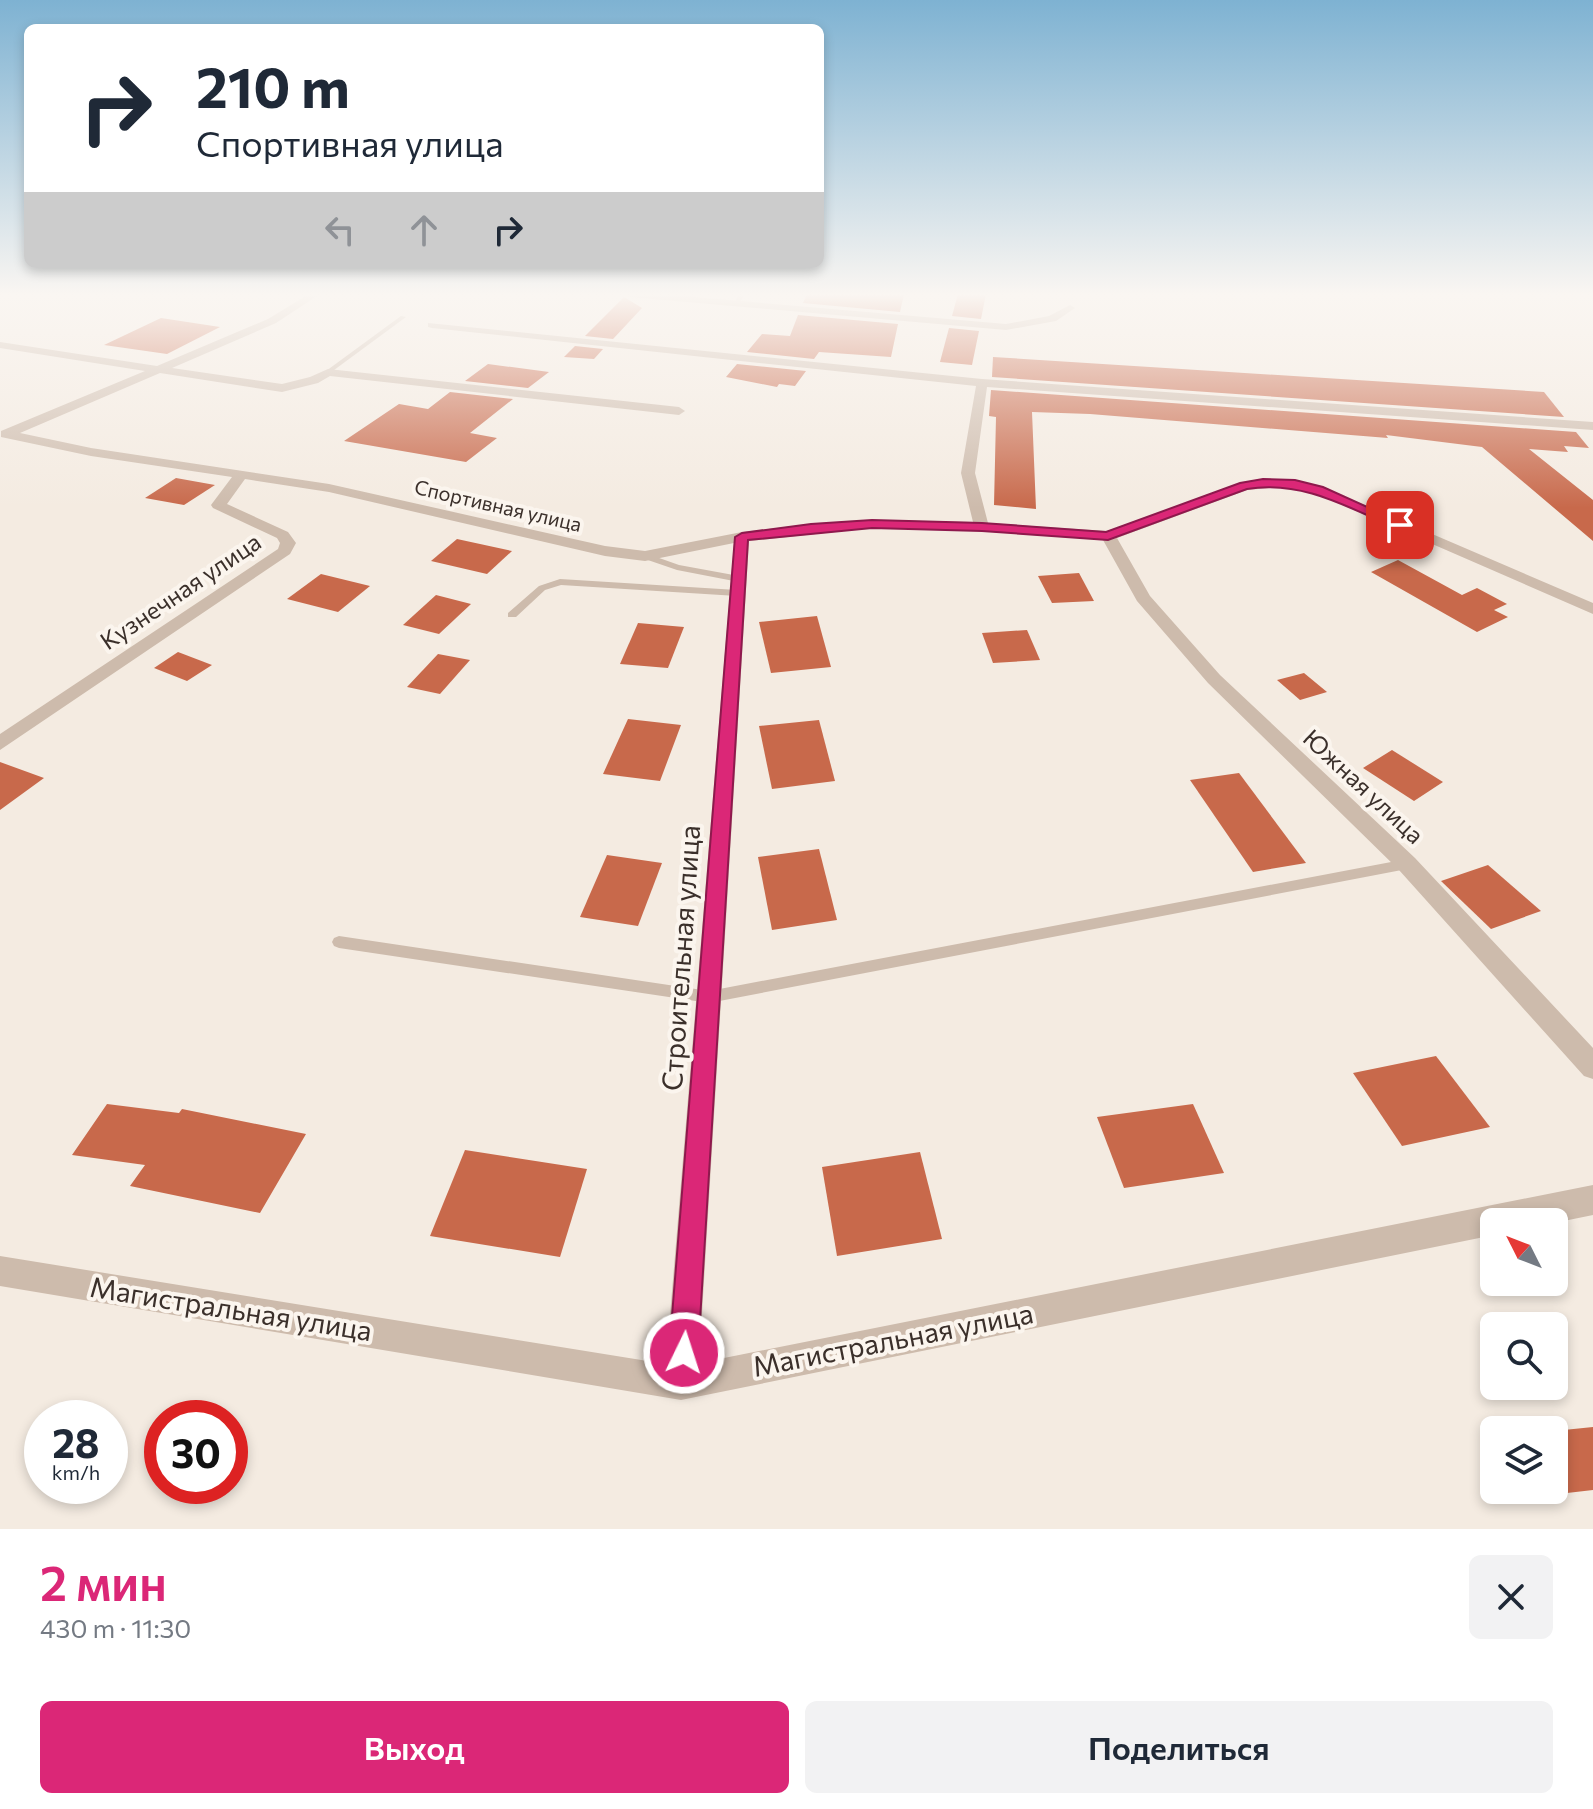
<!DOCTYPE html>
<html lang="ru">
<head>
<meta charset="utf-8">
<style>
  body { margin:0; font-family:Commissioner,sans-serif; background:#f2f2f3; color:#1f2937; height:100vh; display:flex; flex-direction:column; font-size:30px; white-space:nowrap }
  * { box-sizing:border-box; margin:0 }
  p { font-size:26px; color:#747a83 }
  .icon { flex:none; width:44px; height:44px; fill:none; stroke:currentColor; stroke-width:2; stroke-linecap:round; stroke-linejoin:round }
  .map { position:relative; height:1529px; overflow:hidden }
  .details { display:flex; flex-direction:column; background:#fff; flex:1 }
  .details>* { flex:none }
  .banner { position:absolute; left:24px; top:24px; width:800px; height:244px; border-radius:12px; box-shadow:0 4px 12px #0003; background:#fff; color:#1f2937; overflow:hidden }
  .needle { width:52px; rotate:312deg }
  .buttons { position:absolute; left:1480px; top:1208px; display:grid; gap:16px }
  .buttons a { display:grid; place-items:center; width:88px; height:88px; border-radius:12px; background:#fff; box-shadow:0 4px 12px #0003; font-size:40px }
  .speed { position:absolute; left:24px; top:1400px; display:flex; gap:16px; font-size:40px; font-weight:700; text-align:center }
  .speed>* { display:grid; place-content:center; width:104px; height:104px; border-radius:50%; background:#fff; box-shadow:0 4px 12px #0003; line-height:1 }
  .speed small { font-size:20px; font-weight:400 }
  .speed .limit { border:12px solid #d22; background:#fff; color:#111 }
  .pin { position:absolute; display:grid; place-items:center; width:68px; height:68px; color:#fff; margin:-34px; border-radius:16px; box-shadow:0 4px 12px #0006 }
  .me { position:absolute; width:88px; margin:-44px; rotate:4deg; stroke-linejoin:round; filter:drop-shadow(0 0 6px #0008) }
  .turn { display:flex; align-items:center; gap:28px; height:168px; padding:0 40px; font-size:36px }
  .turn .icon { width:104px; height:104px; stroke-width:2.5 }
  .turn b { display:block; font-size:56px; line-height:68px }
  .lanes { display:flex; align-items:center; height:76px; padding:0 40px; background:#0003; justify-content:center; gap:40px; direction:ltr }
  .lanes .off { opacity:.35 }
  .round { display:grid; place-items:center; flex:none; width:84px; height:84px; border-radius:12px; background:#f2f2f3 }
  .overview { display:flex; align-items:center; justify-content:space-between; height:136px; padding:0 40px }
  h1 { font-size:48px; font-weight:600; line-height:60px; color:#db2777 }
  .primary-button { display:flex; gap:16px; margin-top:auto; padding:16px 40px }
  .primary-button a { flex:1; height:92px; border-radius:12px; background:#db2777; color:#fff; font-size:32px; font-weight:600; line-height:92px; text-align:center }
  .primary-button a+a { background:#f2f2f3; color:#1f2937 }
  .map>svg:first-child { display:block }
  .building { fill:#c8694b }
  .lines { fill:none; stroke-linecap:round; stroke-linejoin:round }
  .lane { fill:#cdbbac; fill-rule:evenodd }
  .street { fill:#cdbbac; fill-rule:evenodd }
  .route { fill:#db2777; stroke:#8e194d; stroke-width:2 }
  .labels { text-anchor:middle; stroke-width:8; stroke-linejoin:round; paint-order:stroke }
  .far-street-label { font-size:20px; fill:#3b302b; stroke:#fbf5ee }
  .street-label { font-size:24px; fill:#3b302b; stroke:#fbf5ee }
  .near-street-label { font-size:28px; fill:#3b302b; stroke:#fbf5ee }
</style>
</head>
<body>
<div class="map">
<svg width="1593" height="1529" viewBox="0 0 1593 1529">
  <rect width="100%" height="100%" fill="#f4ebe1"/>
  <g class="building">
    <path d="M 807,294 L 904,294 L 900,312 L 803,303 Z"/>
    <path d="M 958,294 L 986,294 L 981,319 L 952,316 Z"/>
    <path d="M 624,297 L 642,308 L 613,339 L 585,336 Z"/>
    <path d="M 798,315 L 898,324 L 891,357 L 819,352 L 814,359 L 747,352 L 762,334 L 790,336 Z"/>
    <path d="M 161,318 L 220,327 L 167,354 L 104,345 Z"/>
    <path d="M 949,328 L 979,331 L 972,365 L 940,362 Z"/>
    <path d="M 575,346 L 603,349 L 594,359 L 564,357 Z"/>
    <path d="M 993,357 L 1544,392 L 1564,417 L 992,377 Z"/>
    <path d="M 488,364 L 549,372 L 528,388 L 465,381 Z"/>
    <path d="M 737,364 L 806,371 L 795,386 L 779,384 L 777,387 L 726,377 Z"/>
    <path d="M 991,390 L 1576,432 L 1589,448 L 1564,446 L 1568,452 L 1529,449 L 1593,500 L 1593,541 L 1482,447 L 1386,435 L 1388,438 L 1090,414 L 1032,412 L 1036,509 L 994,505 L 996,417 L 989,416 Z"/>
    <path d="M 450,392 L 513,399 L 470,433 L 497,438 L 466,462 L 344,441 L 399,404 L 428,409 Z"/>
    <path d="M 176,478 L 215,485 L 184,505 L 145,498 Z"/>
    <path d="M 457,539 L 512,551 L 487,574 L 431,561 Z"/>
    <path d="M 1398,560 L 1462,595 L 1477,588 L 1507,604 L 1494,610 L 1508,617 L 1477,632 L 1371,572 Z"/>
    <path d="M 1079,573 L 1094,601 L 1052,603 L 1038,576 Z"/>
    <path d="M 321,574 L 370,586 L 338,612 L 287,599 Z"/>
    <path d="M 436,595 L 471,604 L 439,634 L 403,625 Z"/>
    <path d="M 817,616 L 831,667 L 771,673 L 759,622 Z"/>
    <path d="M 638,623 L 684,627 L 668,668 L 620,664 Z"/>
    <path d="M 1027,630 L 1040,660 L 993,663 L 982,633 Z"/>
    <path d="M 178,652 L 212,665 L 187,681 L 154,668 Z"/>
    <path d="M 438,654 L 470,660 L 440,694 L 407,687 Z"/>
    <path d="M 1304,673 L 1327,692 L 1300,700 L 1277,680 Z"/>
    <path d="M 628,719 L 681,725 L 660,781 L 603,774 Z"/>
    <path d="M 819,720 L 835,781 L 772,789 L 759,726 Z"/>
    <path d="M 1392,750 L 1443,782 L 1414,801 L 1363,768 Z"/>
    <path d="M 0,762 L 44,778 L 0,810 Z"/>
    <path d="M 1239,773 L 1306,863 L 1253,872 L 1190,780 Z"/>
    <path d="M 819,849 L 837,920 L 772,930 L 758,857 Z"/>
    <path d="M 607,855 L 662,863 L 638,926 L 580,917 Z"/>
    <path d="M 1488,865 L 1541,911 L 1491,929 L 1441,881 Z"/>
    <path d="M 1436,1056 L 1490,1127 L 1402,1146 L 1353,1073 Z"/>
    <path d="M 107,1104 L 179,1113 L 182,1109 L 306,1134 L 260,1213 L 130,1186 L 145,1165 L 72,1155 Z"/>
    <path d="M 1193,1104 L 1224,1173 L 1124,1188 L 1097,1117 Z"/>
    <path d="M 465,1150 L 587,1169 L 560,1257 L 430,1236 Z"/>
    <path d="M 920,1152 L 942,1239 L 837,1256 L 822,1167 Z"/>
    <path d="M 1593,1427 L 1593,1490 L 1567,1493 L 1554,1468 L 1554,1431 Z"/>
  </g>
  <g class="lines">
    <g class="lane">
      <path d="M 739,294 L 745,294 L 738,305 L 734,305 Z"/>
      <path d="M 401,316 L 406,317 L 330,373 L 326,373 L 326,371 Z"/>
      <path d="M 645,553 L 679,565 L 739,576 L 744,579 L 739,582 L 677,570 L 642,558 L 642,554 Z"/>
      <path d="M 560,579 L 737,590 L 742,593 L 737,596 L 561,585 L 545,590 L 516,617 L 508,617 L 508,613 L 539,586 Z"/>
      <path d="M 1407,859 L 1412,860 L 1414,864 L 1412,868 L 1407,869 L 709,1003 L 339,948 L 334,946 L 332,942 L 334,938 L 339,936 L 709,991 Z"/>
    </g>
    <g class="street">
      <path d="M 309,294 L 320,294 L 276,323 L 172,368 L 282,384 L 310,377 L 328,369 L 679,407 L 685,411 L 679,415 L 330,376 L 318,383 L 282,392 L 160,373 L 20,433 L 91,448 L 329,484 L 605,546 L 645,551 L 742,532 L 811,524 L 872,520 L 973,522 L 961,473 L 976,386 L 432,328 L 428,327 L 428,323 L 982,379 L 1593,422 L 1593,430 L 987,387 L 975,473 L 988,523 L 1107,531 L 1245,482 L 1280,479 L 1318,485 L 1593,603 L 1593,614 L 1315,493 L 1280,487 L 1247,490 L 1117,538 L 1150,596 L 1220,675 L 1415,858 L 1593,1048 L 1593,1079 L 1584,1076 L 1399,870 L 1208,683 L 1137,601 L 1103,540 L 951,529 L 872,528 L 749,541 L 699,1363 L 1593,1185 L 1593,1215 L 1554,1223 L 1494,1222 L 1494,1235 L 681,1400 L 0,1286 L 0,1256 L 666,1364 L 734,543 L 645,561 L 605,556 L 329,492 L 245,479 L 227,504 L 288,532 L 296,543 L 290,554 L 0,750 L 0,734 L 278,549 L 280,543 L 277,538 L 213,508 L 211,505 L 232,477 L 91,456 L 1,437 L 1,431 L 145,371 L 0,348 L 0,342 L 157,366 L 268,319 Z"/>
      <path d="M 625,294 L 659,294 L 1006,324 L 1049,316 L 1070,305 L 1075,308 L 1056,321 L 1006,330 L 630,297 Z"/>
    </g>
  </g>
  <linearGradient id="sky" x2="0" y2="1"><stop stop-color="#7eb2d2"/><stop offset="0.58" stop-color="#faf6f2"/><stop offset="1" stop-color="#faf6f2" stop-opacity="0"/></linearGradient>
  <rect width="1593" height="508" fill="url(#sky)"/>
  <path class="route" d="M 1263,479 L 1295,480 L 1323,487 L 1407,525 L 1396,528 C 1347,507 1302,480 1247,489 L 1108,540 L 982,531 L 872,528 L 748,540 L 698,1353 L 694,1363 L 684,1368 L 673,1363 L 669,1353 L 735,537 L 742,533 L 811,524 L 872,520 L 982,523 L 1106,532 L 1240,483 Z"/>
  <g class="labels">
    <g class="far-street-label">
      <text transform="translate(498 506) rotate(13)" y="7">Спортивная улица</text>
    </g>
    <g class="street-label">
      <text transform="translate(181 592) rotate(-34)" y="8">Кузнечная улица</text>
      <text transform="translate(1363 787) rotate(43)" y="8">Южная улица</text>
    </g>
    <g class="near-street-label">
      <text transform="translate(681 958) rotate(-86)" y="10">Строительная улица</text>
      <text transform="translate(231 1309) rotate(9)" y="10">Магистральная улица</text>
      <text transform="translate(893 1340) rotate(-11)" y="10">Магистральная улица</text>
    </g>
  </g>
</svg>
<div class="buttons">
<a><svg class="needle" viewBox="-14 -14 28 28"><path d="M0-13l5 13h-10z" fill="#e53935"/><path d="M0 13l5-13h-10z" fill="#747a83"/></svg></a>
<a><svg class="icon" aria-label="search" viewBox="0 0 24 24"><circle cx="10" cy="10" r="6"/><path d="M15 15l6 6"/></svg></a>
<a><svg class="icon" aria-label="layers" viewBox="0 0 24 24"><path d="M12 4l9 5-9 5-9-5zM3 14l9 5 9-5"/></svg></a>
</div>
<div class="speed"><div>28<small>km/h</small></div><div class="limit">30</div></div>
<div class="pin" style="left:1400px;top:525px;background:#d93025"><svg class="icon" aria-label="arrive" viewBox="0 0 24 24"><path d="M6 21V4h12l-3 4 3 4H6"/></svg></div>
<svg class="me" style="left:684px;top:1353px" viewBox="-20 -20 40 40"><circle r="17" fill="#db2777" stroke="#fff" stroke-width="3"/><path d="M0-11L8 9 0 5-8 9z" fill="#fff"/></svg>
<div class="banner">
<div class="turn"><svg class="icon" aria-label="right" viewBox="0 0 24 24"><path d="M7 20v-9h11M14 6l5 5-5 5"/></svg><div><b>210 m</b>Спортивная улица</div></div>
<div class="lanes"><svg class="icon off" aria-label="left" viewBox="0 0 24 24"><path d="M17 20v-9H6M10 6l-5 5 5 5"/></svg><svg class="icon off" aria-label="ahead" viewBox="0 0 24 24"><path d="M12 20V5M6 11l6-6 6 6"/></svg><svg class="icon" aria-label="right" viewBox="0 0 24 24"><path d="M7 20v-9h11M14 6l5 5-5 5"/></svg></div>
</div>
</div>
<section class="details">
<div class="overview"><div><h1>2 мин</h1><p>430 m · 11:30</p></div><a class="round"><svg class="icon" aria-label="close" viewBox="0 0 24 24"><path d="M6 6l12 12M18 6L6 18"/></svg></a></div>
<div class="primary-button"><a>Выход</a><a>Поделиться</a></div>
</section>
</body>
</html>
